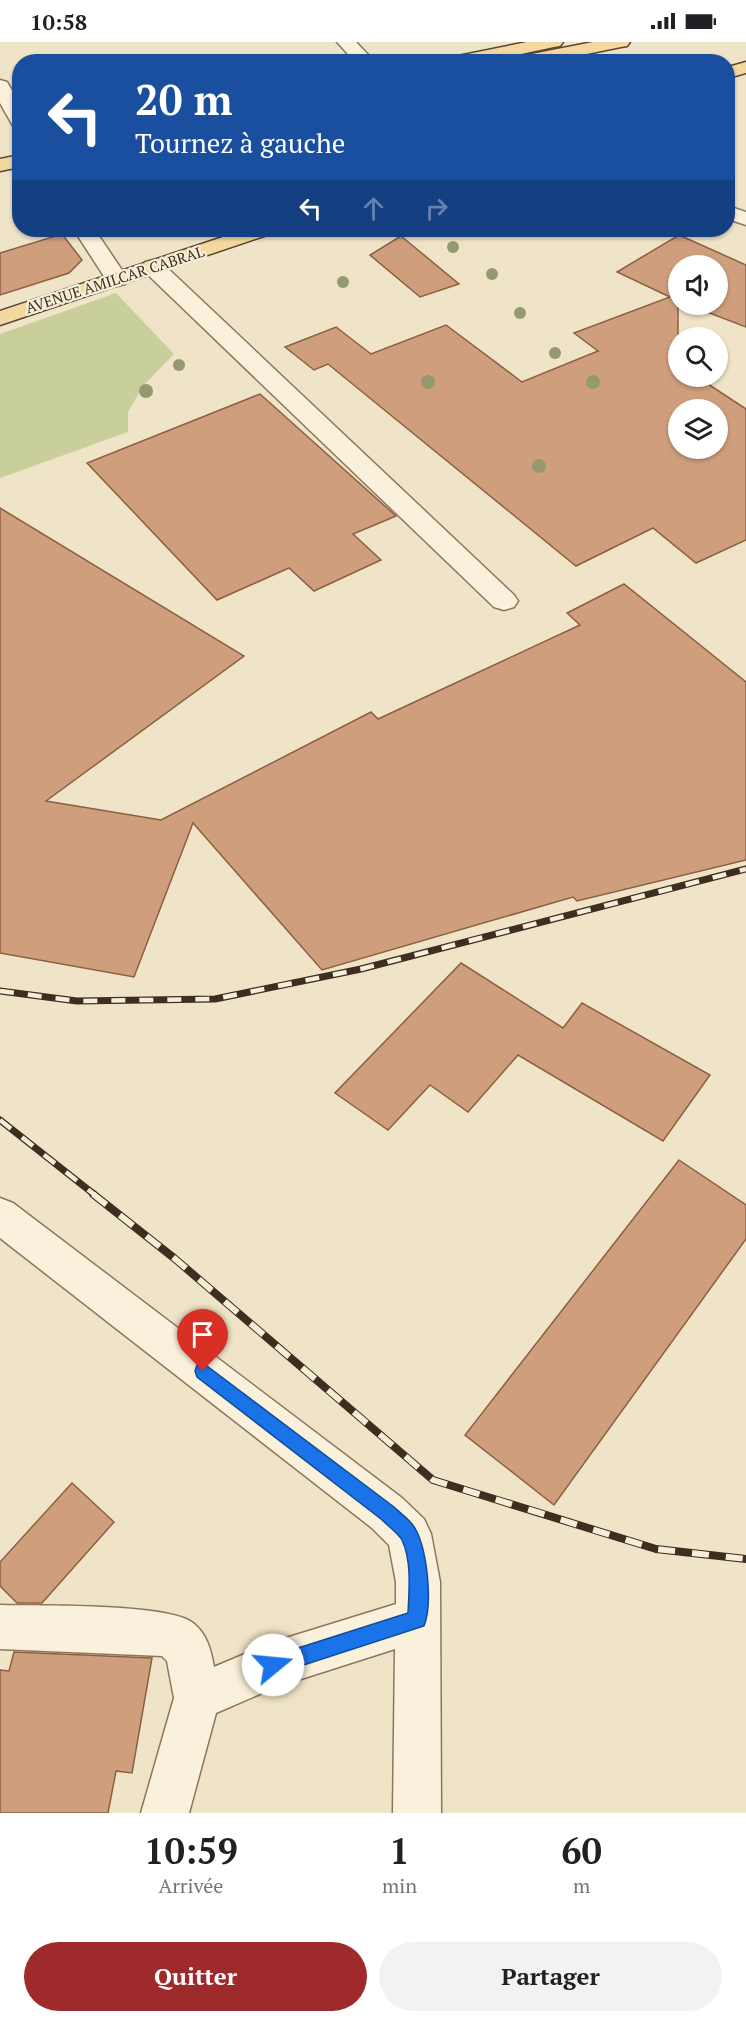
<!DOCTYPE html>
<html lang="fr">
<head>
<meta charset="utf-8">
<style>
  body { margin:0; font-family:"PT Serif",serif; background:#f2f2f2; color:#202124; height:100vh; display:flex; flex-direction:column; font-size:22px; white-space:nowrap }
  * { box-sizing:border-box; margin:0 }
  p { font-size:20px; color:#757577 }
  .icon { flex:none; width:33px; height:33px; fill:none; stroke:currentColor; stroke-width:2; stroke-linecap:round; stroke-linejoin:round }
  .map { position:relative; height:1771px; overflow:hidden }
  .sheet { display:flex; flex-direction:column; background:#fff; flex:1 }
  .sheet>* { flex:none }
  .top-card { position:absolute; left:12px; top:12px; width:723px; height:183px; border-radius:24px; box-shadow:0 2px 4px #0004; background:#1a4fa0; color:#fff; overflow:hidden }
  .fabs { position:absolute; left:668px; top:213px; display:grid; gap:12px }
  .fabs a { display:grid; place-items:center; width:60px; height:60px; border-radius:50%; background:#fff; box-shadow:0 2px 4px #0004; font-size:30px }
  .pin { position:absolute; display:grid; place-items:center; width:51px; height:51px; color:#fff; margin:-62px -26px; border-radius:50% 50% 50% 0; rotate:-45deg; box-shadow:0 0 6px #0007 }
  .pin .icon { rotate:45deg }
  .me { position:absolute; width:66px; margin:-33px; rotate:73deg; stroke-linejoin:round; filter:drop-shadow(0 0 4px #0008) }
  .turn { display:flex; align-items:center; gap:21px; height:126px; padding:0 24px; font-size:27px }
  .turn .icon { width:78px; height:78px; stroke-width:2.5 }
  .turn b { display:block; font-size:42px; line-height:51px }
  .lanes { display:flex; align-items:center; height:57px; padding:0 24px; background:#0003; justify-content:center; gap:30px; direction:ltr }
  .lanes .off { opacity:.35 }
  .eta { display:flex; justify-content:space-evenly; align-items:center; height:102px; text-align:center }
  .eta b { font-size:36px; font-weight:600; line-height:42px }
  .action { display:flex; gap:12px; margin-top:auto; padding:12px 24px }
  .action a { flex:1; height:69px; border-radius:36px; background:#9e2a2b; color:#fff; font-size:24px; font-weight:600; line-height:69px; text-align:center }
  .action a+a { background:#f2f2f2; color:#202124 }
  .status { display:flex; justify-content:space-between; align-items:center; height:42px; padding:0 30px; background:#fff; direction:ltr }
  .status svg { height:16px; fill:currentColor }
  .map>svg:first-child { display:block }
  .green { fill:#c9cf9b }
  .building { fill:#cf9f7d; stroke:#8d5f41; stroke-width:1.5; fill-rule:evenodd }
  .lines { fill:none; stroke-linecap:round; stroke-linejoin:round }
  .minor-casing { stroke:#8d765c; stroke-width:3 }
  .major-casing { stroke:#5b4430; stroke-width:3 }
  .minor { fill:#faf1dc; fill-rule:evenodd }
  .major { fill:#f3d9a0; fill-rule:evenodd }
  .rail-far1-casing { stroke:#3d2e20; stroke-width:7 }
  .rail-casing { stroke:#3d2e20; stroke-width:8 }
  .rail-far1 { stroke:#f7eed8; stroke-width:4.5; stroke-dasharray:14; stroke-linecap:butt }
  .rail { stroke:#f7eed8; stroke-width:6; stroke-dasharray:17; stroke-linecap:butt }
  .tree { fill:#96986f }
  .route { fill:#1a73e8; stroke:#114b97; stroke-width:1.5 }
  .labels { text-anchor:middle; stroke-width:4.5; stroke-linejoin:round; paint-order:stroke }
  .far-street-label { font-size:15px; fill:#3d2e20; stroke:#f7eed8 }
</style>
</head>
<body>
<div class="status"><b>10:58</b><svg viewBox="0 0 49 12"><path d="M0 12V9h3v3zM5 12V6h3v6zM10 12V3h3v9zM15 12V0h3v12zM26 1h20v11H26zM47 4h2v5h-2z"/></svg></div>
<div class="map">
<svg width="746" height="1771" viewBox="0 0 746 1771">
  <rect width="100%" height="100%" fill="#f0e4c8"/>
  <path class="green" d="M 116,251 L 174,312 L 143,344 L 128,370 L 128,390 L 0,436 L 0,292 Z"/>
  <g class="building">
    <path d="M 62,192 L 82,218 L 69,231 L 0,253 L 0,211 Z"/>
    <path d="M 679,193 L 746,223 L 746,285 L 686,262 L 717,262 L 717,224 L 678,224 L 678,334 L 696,334 L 746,367 L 746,498 L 696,521 L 653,486 L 576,524 L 328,322 L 314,328 L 285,305 L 336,285 L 371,312 L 446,283 L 522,340 L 598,309 L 574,291 L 670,255 L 617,230 ZM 678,368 L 717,368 L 717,406 L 678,406 Z"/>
    <path d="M 401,194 L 459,242 L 420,255 L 370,213 Z"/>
    <path d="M 260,352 L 396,474 L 353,492 L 381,518 L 314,549 L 289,526 L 217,558 L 87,421 Z"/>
    <path d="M 0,466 L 244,614 L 46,759 L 161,778 L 371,670 L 378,677 L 580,583 L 567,571 L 624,542 L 746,640 L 746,818 L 577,859 L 573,855 L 322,928 L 193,781 L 134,935 L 0,911 Z"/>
    <path d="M 461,921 L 563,986 L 582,961 L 710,1033 L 663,1099 L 518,1013 L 468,1070 L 430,1043 L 388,1088 L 335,1051 Z"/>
    <path d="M 679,1118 L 746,1163 L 746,1197 L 554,1463 L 465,1393 Z"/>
    <path d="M 72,1441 L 114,1480 L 42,1561 L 17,1561 L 0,1544 L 0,1520 Z"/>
    <path d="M 14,1610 L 152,1616 L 132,1731 L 116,1729 L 108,1771 L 0,1771 L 0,1628 L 9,1629 Z"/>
  </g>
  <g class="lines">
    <defs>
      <g id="minor">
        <path d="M 337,0 L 356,0 L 375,20 L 355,20 Z"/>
        <path d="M 0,38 L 7,40 L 20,62 L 20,86 L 13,84 L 0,61 Z"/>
        <path d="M 728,164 L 746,170 L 746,183 L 728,177 Z"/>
        <path d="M 74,188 L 95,188 L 128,237 L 125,242 L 117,244 L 109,242 Z"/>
        <path d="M 153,218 L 161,220 L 514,553 L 518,559 L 514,565 L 504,568 L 494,565 L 145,230 L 142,225 L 145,220 Z"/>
        <path d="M 0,1156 L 13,1161 L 402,1456 L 424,1477 L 431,1492 L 440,1540 L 441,1771 L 393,1771 L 395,1607 L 276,1645 L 216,1671 L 189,1771 L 141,1771 L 174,1656 L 167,1619 L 162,1614 L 0,1607 L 0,1563 C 37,1564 169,1561 193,1581 C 207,1592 211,1608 214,1625 L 273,1600 L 396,1562 L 396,1540 L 389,1503 L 372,1486 L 0,1196 Z"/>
      </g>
      <g id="major">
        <path d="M 527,0 L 563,0 L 560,4 L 554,5 L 483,20 L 444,20 L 453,15 Z"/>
        <path d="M 593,0 L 630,0 L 627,4 L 621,5 L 547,20 L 525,20 L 523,17 L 526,13 L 532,12 Z"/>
        <path d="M 746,20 L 746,31 L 728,36 L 728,25 Z"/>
        <path d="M 20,113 L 20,125 L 0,129 L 0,117 Z"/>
        <path d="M 244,188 L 274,188 L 270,192 L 0,283 L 0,269 Z"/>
      </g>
    </defs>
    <use href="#minor" class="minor-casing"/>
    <use href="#major" class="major-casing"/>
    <use href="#minor" class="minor"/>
    <use href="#major" class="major"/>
    <defs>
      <g id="rail-far1">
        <path d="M 0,949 L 77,959 L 215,957 L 361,927 L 746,827"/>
        <path d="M 0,1078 L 95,1153"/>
      </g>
      <path id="rail" d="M 93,1152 L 174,1216 L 433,1438 L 656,1507 L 746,1517"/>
    </defs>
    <use href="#rail-far1" class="rail-far1-casing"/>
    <use href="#rail" class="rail-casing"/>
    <use href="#rail-far1" class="rail-far1"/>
    <use href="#rail" class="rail"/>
  </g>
  <g class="tree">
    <circle cx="453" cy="205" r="6"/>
    <circle cx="492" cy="232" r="6"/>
    <circle cx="343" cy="240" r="6"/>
    <circle cx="520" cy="271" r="6"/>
    <circle cx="555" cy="311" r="6"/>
    <circle cx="179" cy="323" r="6"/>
    <circle cx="428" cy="340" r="7"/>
    <circle cx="593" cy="340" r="7"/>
    <circle cx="146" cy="349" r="7"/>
    <circle cx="539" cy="424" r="7"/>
  </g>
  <path class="route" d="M 203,1321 L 394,1465 C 401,1472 412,1479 416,1488 C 427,1509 433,1562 424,1584 L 273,1633 L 266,1630 L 263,1623 L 266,1617 L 273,1614 L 408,1571 C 409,1549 412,1519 402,1498 C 398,1491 387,1483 381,1477 L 197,1335 L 195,1329 L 197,1323 Z"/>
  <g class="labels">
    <g class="far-street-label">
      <text transform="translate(115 238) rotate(-18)" y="5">AVENUE AMILCAR CABRAL</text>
    </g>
  </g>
</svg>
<div class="fabs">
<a><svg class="icon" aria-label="sound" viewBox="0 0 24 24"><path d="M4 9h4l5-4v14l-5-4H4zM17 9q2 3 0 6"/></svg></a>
<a><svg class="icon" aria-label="search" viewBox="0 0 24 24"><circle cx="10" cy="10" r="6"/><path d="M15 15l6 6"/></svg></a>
<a><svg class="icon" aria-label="layers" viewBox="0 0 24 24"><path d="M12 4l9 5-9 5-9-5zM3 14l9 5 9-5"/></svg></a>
</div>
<div class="pin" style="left:203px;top:1329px;background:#d93025"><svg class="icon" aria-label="arrive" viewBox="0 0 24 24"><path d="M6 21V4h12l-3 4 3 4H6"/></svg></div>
<svg class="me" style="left:273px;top:1623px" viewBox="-20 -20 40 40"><circle r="19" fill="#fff"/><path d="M0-13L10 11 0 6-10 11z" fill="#1a73e8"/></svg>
<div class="top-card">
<div class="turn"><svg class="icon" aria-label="left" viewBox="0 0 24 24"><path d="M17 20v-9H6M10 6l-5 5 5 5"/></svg><div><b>20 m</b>Tournez à gauche</div></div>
<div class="lanes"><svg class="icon" aria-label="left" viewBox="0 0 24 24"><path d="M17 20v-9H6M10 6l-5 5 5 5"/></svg><svg class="icon off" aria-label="ahead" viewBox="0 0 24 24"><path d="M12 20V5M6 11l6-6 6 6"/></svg><svg class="icon off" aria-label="right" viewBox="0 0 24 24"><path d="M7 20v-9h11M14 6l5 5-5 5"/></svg></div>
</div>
</div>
<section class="sheet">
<div class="eta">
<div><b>10:59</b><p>Arrivée</p></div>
<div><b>1</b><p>min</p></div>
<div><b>60</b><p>m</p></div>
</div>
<div class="action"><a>Quitter</a><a>Partager</a></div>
</section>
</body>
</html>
